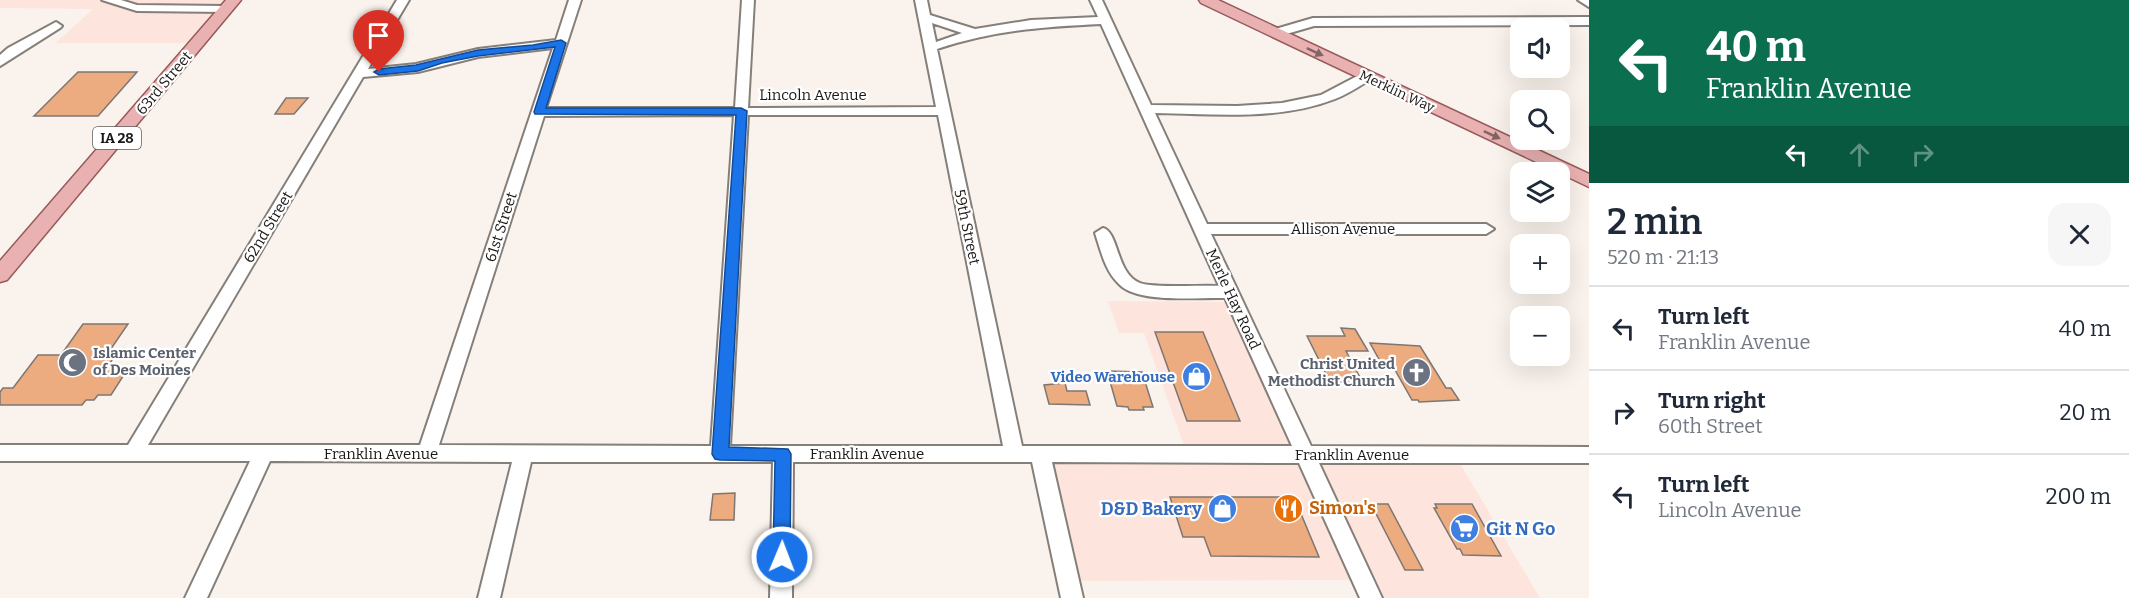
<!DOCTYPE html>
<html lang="en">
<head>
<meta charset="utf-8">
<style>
  body { margin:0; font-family:Bitter,serif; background:#f6f6f7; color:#1f2937; height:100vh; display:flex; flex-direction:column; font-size:22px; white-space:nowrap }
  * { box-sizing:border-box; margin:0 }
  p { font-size:20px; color:#747a83 }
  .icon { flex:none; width:33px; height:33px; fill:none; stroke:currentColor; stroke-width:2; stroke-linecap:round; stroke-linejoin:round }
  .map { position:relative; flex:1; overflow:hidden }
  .side { display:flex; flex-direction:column; background:#fff; width:540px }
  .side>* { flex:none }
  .banner { background:#0b6e4f; color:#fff; overflow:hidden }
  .fabs { position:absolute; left:1510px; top:18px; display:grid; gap:12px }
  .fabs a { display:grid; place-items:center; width:60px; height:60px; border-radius:12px; background:#fff; box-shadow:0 6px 24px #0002; font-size:30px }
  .pin { position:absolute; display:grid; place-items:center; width:51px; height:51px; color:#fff; margin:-62px -26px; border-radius:50% 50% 50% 0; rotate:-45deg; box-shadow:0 0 6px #0007 }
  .pin .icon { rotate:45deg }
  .me { position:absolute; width:66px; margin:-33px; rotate:1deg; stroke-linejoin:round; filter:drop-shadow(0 0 4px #0008) }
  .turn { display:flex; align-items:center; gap:21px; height:126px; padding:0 18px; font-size:27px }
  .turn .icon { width:78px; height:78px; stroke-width:2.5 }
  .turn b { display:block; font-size:42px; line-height:51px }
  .lanes { display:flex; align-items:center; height:57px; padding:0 18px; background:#0003; justify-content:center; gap:30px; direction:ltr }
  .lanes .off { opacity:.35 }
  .round { display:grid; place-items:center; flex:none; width:63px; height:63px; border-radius:18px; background:#f6f6f7 }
  .overview { display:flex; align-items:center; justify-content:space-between; height:102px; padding:0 18px }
  h1 { font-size:36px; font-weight:600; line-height:45px }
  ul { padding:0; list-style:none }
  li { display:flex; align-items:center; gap:18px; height:84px; padding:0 18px; border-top:2px solid #e0e1e3 }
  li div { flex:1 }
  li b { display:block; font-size:22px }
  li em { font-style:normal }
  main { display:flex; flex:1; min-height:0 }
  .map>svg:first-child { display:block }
  .commercial { fill:#fde4dc }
  .building { fill:#ecac80; stroke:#7d7672; stroke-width:1.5 }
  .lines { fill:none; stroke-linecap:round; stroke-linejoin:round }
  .minor-casing { stroke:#857f7a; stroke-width:4 }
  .major-casing { stroke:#975a5a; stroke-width:3 }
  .minor { fill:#fff; fill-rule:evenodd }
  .major { fill:#e9b1b2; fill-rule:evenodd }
  .oneway { fill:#826464 }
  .route { fill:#1a73e8; stroke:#114b97; stroke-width:1.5 }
  .labels { text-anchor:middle; stroke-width:4.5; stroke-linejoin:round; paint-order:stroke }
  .far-street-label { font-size:14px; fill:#1a1816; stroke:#fff }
  .shield { fill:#fff; stroke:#5f5d5c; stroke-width:1.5 }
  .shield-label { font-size:14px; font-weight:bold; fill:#1a1816 }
  .street-label { font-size:15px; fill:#1a1816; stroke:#fff }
  .worship-label { font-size:15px; font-weight:bold; fill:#5b616d; stroke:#fff; text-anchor:start }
  .shop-label { font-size:15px; font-weight:bold; fill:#366cbe; stroke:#fff; text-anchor:end }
  .near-food-label { font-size:18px; font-weight:bold; fill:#c56008; stroke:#fff; text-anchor:start }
  .near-shop-label { font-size:18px; font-weight:bold; fill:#366cbe; stroke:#fff; text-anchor:end }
</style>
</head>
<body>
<main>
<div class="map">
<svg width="1589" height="598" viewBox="0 0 1589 598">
  <rect width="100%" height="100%" fill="#faf3ed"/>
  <g class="commercial">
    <path d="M 0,0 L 234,0 L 198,43 L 56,43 L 93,9 L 0,8 Z"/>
    <path d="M 1108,301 L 1234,302 L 1305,455 L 1455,455 L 1540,598 L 1371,598 L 1362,580 L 1068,581 L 1040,454 L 1187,454 L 1144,333 L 1119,333 Z"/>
  </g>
  <g class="building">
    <path d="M 78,72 L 137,72 L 98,116 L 34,116 Z"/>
    <path d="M 286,98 L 308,98 L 294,114 L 275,114 Z"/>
    <path d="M 83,324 L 128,324 L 106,356 L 115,356 L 107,367 L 129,367 L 111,395 L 98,395 L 94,400 L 86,400 L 82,405 L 0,405 L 0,392 L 3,388 L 13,388 L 38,355 L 61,355 Z"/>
    <path d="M 1341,328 L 1355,329 L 1368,351 L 1346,351 L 1363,383 L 1330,382 L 1307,336 L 1345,336 Z"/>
    <path d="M 1155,332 L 1203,332 L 1240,421 L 1187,421 Z"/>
    <path d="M 1370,343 L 1420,346 L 1446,388 L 1451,388 L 1459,400 L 1419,402 L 1418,400 L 1412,400 L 1391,363 L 1381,363 Z"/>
    <path d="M 1107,371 L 1142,372 L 1153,407 L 1143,407 L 1144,410 L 1129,410 L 1128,407 L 1117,406 Z"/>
    <path d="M 1065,383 L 1067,391 L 1086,391 L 1090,405 L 1049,404 L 1044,385 Z"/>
    <path d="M 735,493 L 734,520 L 710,520 L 713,494 Z"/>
    <path d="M 1170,497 L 1294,497 L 1319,557 L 1211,556 L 1204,537 L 1183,537 Z"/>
    <path d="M 1371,504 L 1388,504 L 1423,570 L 1405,570 Z"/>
    <path d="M 1435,504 L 1472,504 L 1501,556 L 1463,555 L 1460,549 L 1457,549 L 1434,508 L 1437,508 Z"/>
  </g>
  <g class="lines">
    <defs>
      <g id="minor">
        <path d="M 102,0 L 121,0 L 137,5 L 226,6 L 232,9 L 226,12 L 137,11 Z"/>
        <path d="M 397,0 L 409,0 L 368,69 L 416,64 L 478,49 L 556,40 L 569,0 L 581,0 L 546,108 L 735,108 L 742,0 L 754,0 L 748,108 L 936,107 L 915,0 L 927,0 L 930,15 L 975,29 L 1031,20 L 1098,17 L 1090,0 L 1102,0 L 1151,105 L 1237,106 L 1282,103 L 1321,95 L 1363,73 L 1371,73 L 1373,76 L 1371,79 C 1360,86 1348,94 1335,99 C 1279,121 1213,114 1155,113 L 1207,224 L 1486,224 L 1494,229 L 1486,234 L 1211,234 L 1311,446 L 1589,447 L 1589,463 L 1319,463 L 1382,598 L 1360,598 L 1299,463 L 1052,462 L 1083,598 L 1061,598 L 1032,462 L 793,462 L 792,598 L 770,598 L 773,462 L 531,462 L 500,598 L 478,598 L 512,462 L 270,461 L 207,598 L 185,598 L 250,461 L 0,461 L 0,445 L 128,445 ZM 932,23 L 962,33 L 936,42 ZM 1101,24 L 1219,286 C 1203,285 1152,288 1140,283 C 1116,274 1119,232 1103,228 L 1095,233 C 1101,251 1105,271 1119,284 C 1138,304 1197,297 1225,298 L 1292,446 L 1022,446 L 937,49 C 995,30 1041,27 1101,24 ZM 553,48 L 420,445 L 148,445 L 363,77 L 418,72 L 478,57 ZM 734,115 L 711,446 L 439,445 L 544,116 ZM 748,115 L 938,115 L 1003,446 L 730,446 Z"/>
        <path d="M 1578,0 L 1589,0 L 1589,7 Z"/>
        <path d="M 1589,17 L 1589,25 L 1314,26 L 1276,37 L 1270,33 L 1272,30 L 1313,18 Z"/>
        <path d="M 56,22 L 62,26 L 60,28 L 0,66 L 0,55 L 8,48 Z"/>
      </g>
      <g id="major">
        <path d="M 226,0 L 241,0 L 7,280 L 0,282 L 0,261 Z"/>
        <path d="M 1199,0 L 1218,0 L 1589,174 L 1589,187 L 1201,3 Z"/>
      </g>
    </defs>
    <use href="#minor" class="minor-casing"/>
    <use href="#major" class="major-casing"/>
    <use href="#minor" class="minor"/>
    <use href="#major" class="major"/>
  </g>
  <defs><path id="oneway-solid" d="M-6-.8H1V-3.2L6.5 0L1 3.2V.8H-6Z" transform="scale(1.5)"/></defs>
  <g class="oneway">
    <use href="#oneway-solid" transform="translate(1315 52) rotate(25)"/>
    <use href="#oneway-solid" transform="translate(1492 135) rotate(25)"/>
  </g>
  <path class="route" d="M 561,40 L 566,43 L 546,108 L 741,108 L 747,111 L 729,447 L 788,449 L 791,454 L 790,557 L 788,562 L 782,565 L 775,562 L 773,557 L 775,461 L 720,460 L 715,459 L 712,454 L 736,115 L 535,114 L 534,112 L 555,47 L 478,56 L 442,63 L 418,71 L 379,75 L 374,72 L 379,69 L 416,65 L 478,50 L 533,45 Z"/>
  <defs>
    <symbol id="mosque-disc" viewBox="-11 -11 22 22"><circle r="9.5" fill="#6b7280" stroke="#fff"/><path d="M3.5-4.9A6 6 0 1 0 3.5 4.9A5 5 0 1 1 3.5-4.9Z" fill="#fff"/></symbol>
    <symbol id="church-disc" viewBox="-11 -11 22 22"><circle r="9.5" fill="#6b7280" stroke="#fff"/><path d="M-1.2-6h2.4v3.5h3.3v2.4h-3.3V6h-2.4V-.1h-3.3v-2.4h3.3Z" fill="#fff"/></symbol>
    <symbol id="shop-disc" viewBox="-11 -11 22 22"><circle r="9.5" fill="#3f7fe0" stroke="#fff"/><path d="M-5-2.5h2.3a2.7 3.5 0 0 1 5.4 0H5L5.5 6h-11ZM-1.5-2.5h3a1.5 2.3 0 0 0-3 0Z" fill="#fff"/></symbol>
    <symbol id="restaurant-disc" viewBox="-11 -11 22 22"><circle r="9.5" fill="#e8710a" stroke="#fff"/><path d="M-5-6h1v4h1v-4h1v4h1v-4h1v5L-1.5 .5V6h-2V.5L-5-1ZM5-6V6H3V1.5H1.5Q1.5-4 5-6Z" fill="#fff"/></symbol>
    <symbol id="supermarket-disc" viewBox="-11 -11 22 22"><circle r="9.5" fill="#3f7fe0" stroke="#fff"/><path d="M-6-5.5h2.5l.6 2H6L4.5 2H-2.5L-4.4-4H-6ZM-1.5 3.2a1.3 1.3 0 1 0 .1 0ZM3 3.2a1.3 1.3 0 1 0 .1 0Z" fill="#fff"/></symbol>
  </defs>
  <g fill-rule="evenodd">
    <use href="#mosque-disc" x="56" y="346" width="33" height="33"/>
    <use href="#church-disc" x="1400" y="356" width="33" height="33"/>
    <use href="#shop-disc" x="1180" y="360" width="33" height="33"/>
    <use href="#restaurant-disc" x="1272" y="492" width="33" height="33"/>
    <use href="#shop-disc" x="1206" y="492" width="33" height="33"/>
    <use href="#supermarket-disc" x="1448" y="512" width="33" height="33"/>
  </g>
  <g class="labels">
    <g class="far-street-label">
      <text transform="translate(1397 91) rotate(25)" y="5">Merklin Way</text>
    </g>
    <rect class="shield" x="93" y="127" width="48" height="22" rx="4.5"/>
    <g class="shield-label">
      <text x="117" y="143">IA 28</text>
    </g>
    <g class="street-label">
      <text transform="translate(164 83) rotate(-50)" y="5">63rd Street</text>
      <text x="813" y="100">Lincoln Avenue</text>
      <text transform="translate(268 227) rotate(-59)" y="5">62nd Street</text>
      <text transform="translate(501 227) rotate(-72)" y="5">61st Street</text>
      <text transform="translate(967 227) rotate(78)" y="5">59th Street</text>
      <text x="1343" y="234">Allison Avenue</text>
      <text transform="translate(1233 299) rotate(65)" y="5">Merle Hay Road</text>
      <text x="381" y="459">Franklin Avenue</text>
      <text x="867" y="459">Franklin Avenue</text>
      <text x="1352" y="460">Franklin Avenue</text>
    </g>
    <g class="worship-label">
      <text x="93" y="358">Islamic Center<tspan x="93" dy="17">of Des Moines</tspan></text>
      <text x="1395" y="369" text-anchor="end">Christ United<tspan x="1395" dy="17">Methodist Church</tspan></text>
    </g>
    <g class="shop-label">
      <text x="1175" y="382">Video Warehouse</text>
    </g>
    <g class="near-food-label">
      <text x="1309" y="514">Simon's</text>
    </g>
    <g class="near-shop-label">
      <text x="1202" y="515">D&amp;D Bakery</text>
      <text x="1486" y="535" text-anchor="start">Git N Go</text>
    </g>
  </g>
</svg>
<div class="fabs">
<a><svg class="icon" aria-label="sound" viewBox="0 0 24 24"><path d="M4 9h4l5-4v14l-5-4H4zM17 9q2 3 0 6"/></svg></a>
<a><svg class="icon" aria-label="search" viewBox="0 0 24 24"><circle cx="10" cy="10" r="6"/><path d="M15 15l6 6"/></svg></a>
<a><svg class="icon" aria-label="layers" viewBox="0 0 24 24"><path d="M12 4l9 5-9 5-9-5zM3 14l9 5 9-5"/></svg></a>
<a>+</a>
<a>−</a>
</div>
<div class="pin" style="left:379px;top:72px;background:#d93025"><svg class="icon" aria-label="arrive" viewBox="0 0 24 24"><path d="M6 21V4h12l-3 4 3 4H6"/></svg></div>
<svg class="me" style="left:782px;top:557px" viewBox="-20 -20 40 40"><circle r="17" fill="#1a73e8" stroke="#fff" stroke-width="3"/><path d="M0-11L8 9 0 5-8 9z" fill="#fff"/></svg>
</div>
<section class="side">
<div class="banner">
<div class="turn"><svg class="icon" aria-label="left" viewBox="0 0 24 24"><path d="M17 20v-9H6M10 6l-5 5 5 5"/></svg><div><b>40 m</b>Franklin Avenue</div></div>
<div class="lanes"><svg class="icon" aria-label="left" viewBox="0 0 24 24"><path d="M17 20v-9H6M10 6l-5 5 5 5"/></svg><svg class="icon off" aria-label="ahead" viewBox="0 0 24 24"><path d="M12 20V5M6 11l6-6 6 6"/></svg><svg class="icon off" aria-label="right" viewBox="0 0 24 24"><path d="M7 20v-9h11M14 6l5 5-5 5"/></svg></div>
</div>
<div class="overview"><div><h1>2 min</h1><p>520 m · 21:13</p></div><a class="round"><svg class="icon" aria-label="close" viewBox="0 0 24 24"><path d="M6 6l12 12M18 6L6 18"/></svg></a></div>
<ul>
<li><svg class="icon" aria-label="left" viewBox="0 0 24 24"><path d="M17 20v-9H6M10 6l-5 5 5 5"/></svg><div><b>Turn left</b><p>Franklin Avenue</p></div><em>40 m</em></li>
<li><svg class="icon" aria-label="right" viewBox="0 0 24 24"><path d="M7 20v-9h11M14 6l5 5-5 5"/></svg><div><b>Turn right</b><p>60th Street</p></div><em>20 m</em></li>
<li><svg class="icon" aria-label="left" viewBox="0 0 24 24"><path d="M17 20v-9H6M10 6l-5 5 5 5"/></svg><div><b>Turn left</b><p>Lincoln Avenue</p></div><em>200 m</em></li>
</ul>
</section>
</main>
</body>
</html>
